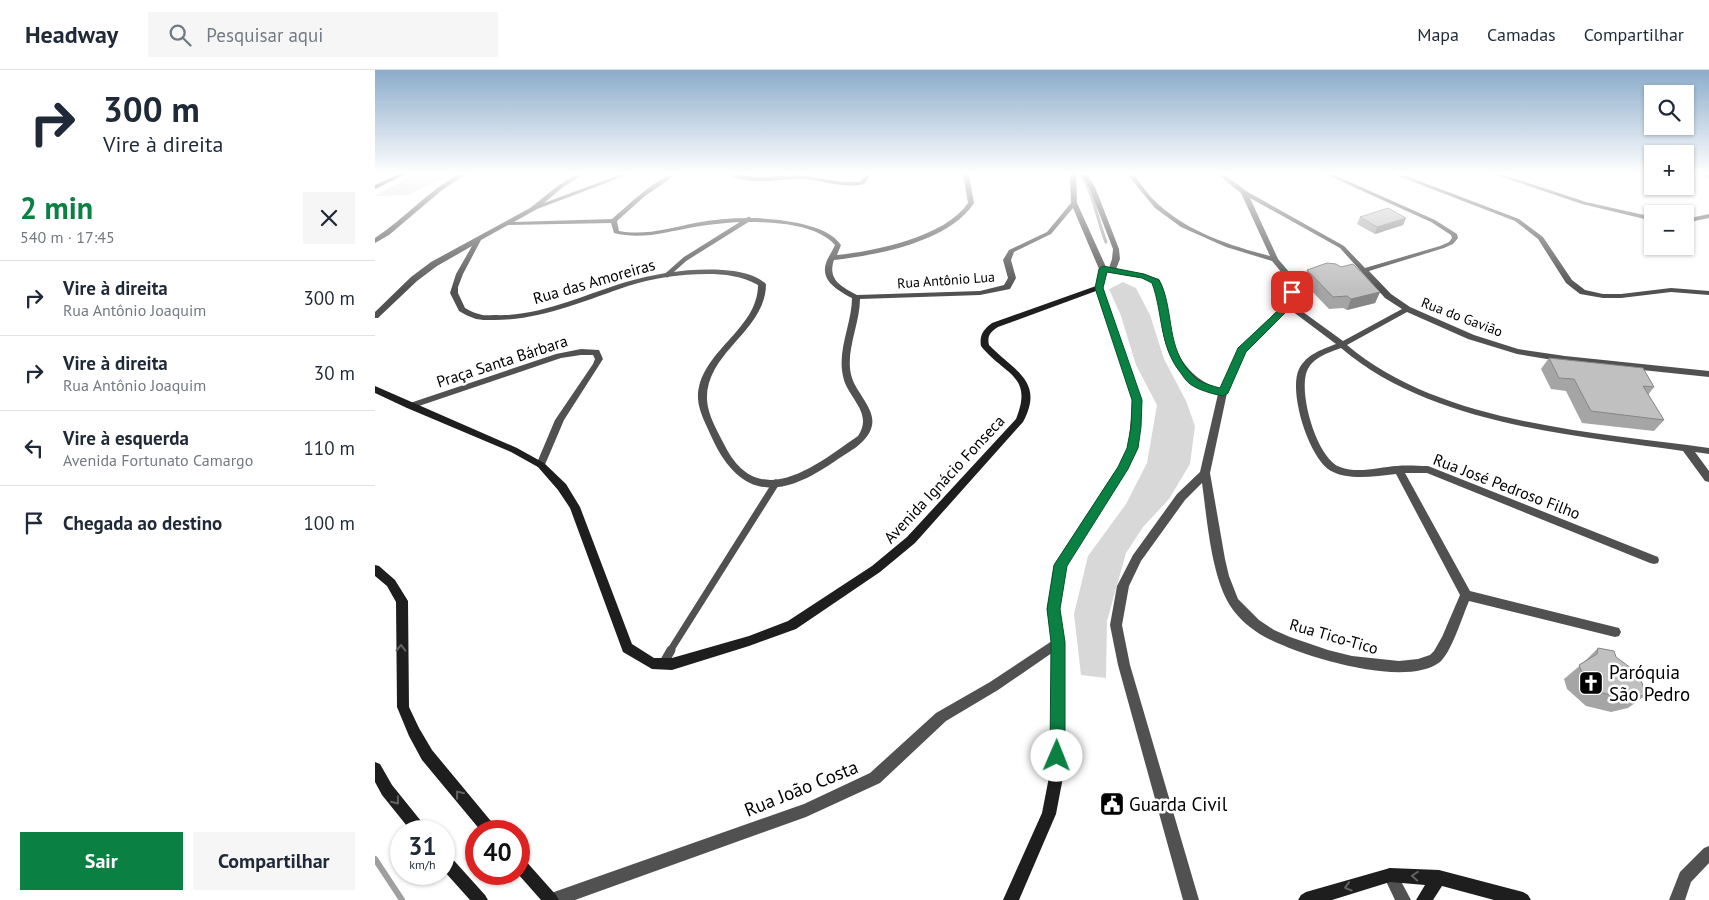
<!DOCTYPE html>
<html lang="pt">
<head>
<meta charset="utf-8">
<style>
  body { margin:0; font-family:"PT Sans",sans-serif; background:#f6f6f7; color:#1f2937; height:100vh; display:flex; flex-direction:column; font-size:19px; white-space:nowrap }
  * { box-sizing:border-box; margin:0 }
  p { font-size:16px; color:#747a83 }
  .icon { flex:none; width:28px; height:28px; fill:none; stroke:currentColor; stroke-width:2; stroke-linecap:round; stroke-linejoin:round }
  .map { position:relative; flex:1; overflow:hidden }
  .details { display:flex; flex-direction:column; background:#fff; width:375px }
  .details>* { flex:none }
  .banner { background:#fff; color:#1f2937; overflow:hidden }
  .buttons { position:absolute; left:1269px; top:15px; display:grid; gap:10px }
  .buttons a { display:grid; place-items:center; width:50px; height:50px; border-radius:0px; background:#fff; box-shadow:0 1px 4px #0004; font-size:25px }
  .speed { position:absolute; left:15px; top:750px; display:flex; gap:10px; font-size:25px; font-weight:700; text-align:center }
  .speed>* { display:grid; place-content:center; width:65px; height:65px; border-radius:50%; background:#fff; box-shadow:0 1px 4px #0004; line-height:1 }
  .speed small { font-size:12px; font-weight:400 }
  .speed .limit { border:8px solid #d22; background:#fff; color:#111 }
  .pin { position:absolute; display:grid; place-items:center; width:42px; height:42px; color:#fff; margin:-21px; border-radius:10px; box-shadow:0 2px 8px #0006 }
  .me { position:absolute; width:55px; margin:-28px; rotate:1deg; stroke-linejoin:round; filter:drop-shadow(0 0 4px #0008) }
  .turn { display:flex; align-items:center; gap:18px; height:105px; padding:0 20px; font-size:22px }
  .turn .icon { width:65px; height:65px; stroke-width:2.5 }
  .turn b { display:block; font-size:35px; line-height:42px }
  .round { display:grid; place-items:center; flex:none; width:52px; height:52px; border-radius:0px; background:#f6f6f7 }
  .head { display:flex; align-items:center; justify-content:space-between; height:85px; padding:0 20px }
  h1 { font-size:30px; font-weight:700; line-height:38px; color:#0b8043 }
  .action { display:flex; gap:10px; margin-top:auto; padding:10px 20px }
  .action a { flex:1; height:58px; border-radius:0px; background:#0b8043; color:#fff; font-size:20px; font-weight:700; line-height:58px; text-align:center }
  .action a+a { background:#f6f6f7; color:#1f2937 }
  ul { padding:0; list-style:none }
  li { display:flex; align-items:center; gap:15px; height:75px; padding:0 20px; border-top:1px solid #e0e1e3 }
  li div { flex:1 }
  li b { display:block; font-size:19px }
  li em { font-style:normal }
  header { display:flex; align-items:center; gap:30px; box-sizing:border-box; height:70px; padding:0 25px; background:#fff; border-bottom:1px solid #e0e1e3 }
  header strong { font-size:24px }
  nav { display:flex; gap:28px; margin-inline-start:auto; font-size:18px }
  .search { width:350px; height:45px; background:#f6f6f7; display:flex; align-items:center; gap:12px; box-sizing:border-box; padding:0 18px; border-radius:0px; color:#747a83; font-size:19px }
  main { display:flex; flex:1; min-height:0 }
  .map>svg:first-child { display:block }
  .green { fill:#d8d8d8 }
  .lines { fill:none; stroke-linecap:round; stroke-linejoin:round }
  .stream-far1 { stroke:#9f9f9f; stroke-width:3 }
  .stream { stroke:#9f9f9f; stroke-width:6 }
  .lane-far2 { stroke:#515151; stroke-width:4.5 }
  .lane-far1 { stroke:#515151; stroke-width:7 }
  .lane { stroke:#515151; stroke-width:9 }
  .street { fill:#515151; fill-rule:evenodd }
  .secondary { fill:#1e1e1e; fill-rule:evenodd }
  .wall { fill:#a5a5a5 }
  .shaded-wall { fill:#868686 }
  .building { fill:#c0c0c0; stroke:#868686 }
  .oneway { stroke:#626262 }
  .route { fill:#0b8043; stroke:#07532c }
  .labels { text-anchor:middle; stroke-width:5; stroke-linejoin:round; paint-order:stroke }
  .far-street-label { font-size:14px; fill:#000; stroke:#fff }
  .street-label { font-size:16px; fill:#000; stroke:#fff }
  .near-poi-label { font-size:19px; fill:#000; stroke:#fff; text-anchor:start }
  .near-street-label { font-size:19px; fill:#000; stroke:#fff }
</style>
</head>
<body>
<header>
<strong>Headway</strong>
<div class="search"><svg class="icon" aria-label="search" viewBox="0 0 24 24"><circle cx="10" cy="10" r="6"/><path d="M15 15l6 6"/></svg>Pesquisar aqui</div>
<nav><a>Mapa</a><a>Camadas</a><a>Compartilhar</a></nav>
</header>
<main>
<section class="details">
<div class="banner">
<div class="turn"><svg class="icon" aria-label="right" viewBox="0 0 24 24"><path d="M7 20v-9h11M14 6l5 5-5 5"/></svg><div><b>300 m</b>Vire à direita</div></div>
</div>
<div class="head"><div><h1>2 min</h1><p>540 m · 17:45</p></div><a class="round"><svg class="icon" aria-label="close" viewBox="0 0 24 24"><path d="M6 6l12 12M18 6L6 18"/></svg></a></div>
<ul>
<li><svg class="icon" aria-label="right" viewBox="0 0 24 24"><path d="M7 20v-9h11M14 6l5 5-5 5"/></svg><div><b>Vire à direita</b><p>Rua Antônio Joaquim</p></div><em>300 m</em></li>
<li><svg class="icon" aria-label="right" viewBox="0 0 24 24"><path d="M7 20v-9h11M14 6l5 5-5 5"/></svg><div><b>Vire à direita</b><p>Rua Antônio Joaquim</p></div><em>30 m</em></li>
<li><svg class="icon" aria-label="left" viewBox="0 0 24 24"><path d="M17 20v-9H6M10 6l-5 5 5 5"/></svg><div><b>Vire à esquerda</b><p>Avenida Fortunato Camargo</p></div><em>110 m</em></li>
<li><svg class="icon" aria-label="arrive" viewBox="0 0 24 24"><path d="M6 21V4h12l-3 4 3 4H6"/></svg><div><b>Chegada ao destino</b></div><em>100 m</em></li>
</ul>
<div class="action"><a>Sair</a><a>Compartilhar</a></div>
</section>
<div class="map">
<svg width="1334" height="830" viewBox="0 0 1334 830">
  <rect width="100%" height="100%" fill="#fff"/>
  <g class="green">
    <path d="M 39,104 L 76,104 L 33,125 L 0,126 Z"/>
    <path d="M 748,212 L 761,218 L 775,245 L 789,289 L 811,331 L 820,356 L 815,394 L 794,429 L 768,457 L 751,483 L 732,551 L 731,608 L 706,605 L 699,544 L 713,486 L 751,434 L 772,393 L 782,335 L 761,295 L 746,246 L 734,219 Z"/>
  </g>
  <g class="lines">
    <path class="stream-far1" d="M 706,104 C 719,125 722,149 731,172"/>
    <path class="stream" d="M 0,789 L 27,830"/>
    <path class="lane-far2" d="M 292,205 L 310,189 L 374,149"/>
    <path class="lane-far1" d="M 295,581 L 401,413"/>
    <path class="lane" d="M 288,594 L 296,580"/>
    <g class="street">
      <path d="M 84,104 L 91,104 L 67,120 L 14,165 L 0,173 L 0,168 C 30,148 53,121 84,104 Z"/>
      <path d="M 202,104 L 209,104 L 188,117 L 169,133 L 247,104 L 255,104 L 162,139 L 139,152 L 237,149 C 251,137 285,104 302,104 L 270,126 L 242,151 L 244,161 C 270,166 295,158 320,153 C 354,147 389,146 423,153 C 439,157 456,161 466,175 L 462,185 C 500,181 570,167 593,133 L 588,104 L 594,104 L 599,133 C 574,172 502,185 459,190 C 452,210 467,217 482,225 L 605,221 L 629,215 L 633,208 L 628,190 L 634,180 L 672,162 L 696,133 L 695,104 L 701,104 L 702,133 L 731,197 L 734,198 L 737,189 L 738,179 L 714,117 L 706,104 L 712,104 L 720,117 L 744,179 L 745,189 L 741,199 L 769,204 L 784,209 C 791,221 792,233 793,246 C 797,280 811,308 845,319 L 864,278 L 913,230 L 911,214 L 907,203 L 897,191 L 851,177 L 806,157 L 780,138 L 752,104 L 758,104 C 766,114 773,125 783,134 C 813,162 856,176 895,186 L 866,123 L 842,104 L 849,104 L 871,121 L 969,176 L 990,198 L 1065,176 L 1074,172 L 1077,168 L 1076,165 L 1056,152 L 950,104 L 957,104 L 1060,150 L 1082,164 L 1083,168 L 1078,174 L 1069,178 L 994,201 L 1016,224 L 1035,237 L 1099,265 L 1143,279 L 1190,286 L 1334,301 L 1334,307 L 1190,292 L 1142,284 L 1093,269 L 1032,242 L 972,275 C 1065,354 1218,362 1334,378 L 1334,384 L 1320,382 L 1334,401 L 1334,412 L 1330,411 L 1308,381 C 1196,365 1055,354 966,278 C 953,283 938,287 932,301 C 923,323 942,389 965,397 C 984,404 1004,397 1022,396 C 1032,395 1043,396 1053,396 L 1283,487 L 1284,490 L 1283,493 L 1279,494 L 1275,493 L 1052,403 L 1030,403 L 1095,521 L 1240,557 L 1244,558 L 1246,562 L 1244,566 L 1240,567 L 1094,531 C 1088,545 1076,583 1065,592 C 1030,619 925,586 890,567 C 877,560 864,549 856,537 C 836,507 832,448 827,413 L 810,430 L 766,491 L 754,516 L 747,555 L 755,595 L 824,830 L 808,830 L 743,595 L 735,555 L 742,516 L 758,485 L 802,424 L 825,402 L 843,324 C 806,313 790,288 786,250 C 784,237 785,224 778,213 L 767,208 L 731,202 L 728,218 L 724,220 L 721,220 L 720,218 L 724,199 L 698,138 L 676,164 L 639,182 L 636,190 L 641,208 L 635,219 L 605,225 L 485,229 C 485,255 469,283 477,308 C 482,324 503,341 496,359 C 491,373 474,382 463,389 C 411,426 368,435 337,368 C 332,356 324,343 323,329 C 322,282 383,261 383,215 C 367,206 350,204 332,204 C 305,204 278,208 253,216 C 209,231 163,251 116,250 C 111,250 106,250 101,249 C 95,247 89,244 84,241 L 75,223 L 81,204 L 97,176 L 62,196 L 42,211 L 3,248 L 0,248 L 0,242 L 36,207 L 56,192 L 155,138 L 184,115 ZM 875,128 L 965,178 L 1010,228 L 1027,239 L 968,271 L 917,234 L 921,230 L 919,214 L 915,203 L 903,189 ZM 374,152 C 399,152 442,154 460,175 C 457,182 453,187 451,193 C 445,211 464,221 477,228 C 477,253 462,280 468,306 C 472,328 499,342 483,366 C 441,395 384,443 350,376 C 343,362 333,346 332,330 C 330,282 391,261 391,214 C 380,204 363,201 348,200 C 315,198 283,203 251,212 C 208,225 164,247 119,245 C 114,245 108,246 104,244 C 99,243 94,240 90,238 L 83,223 L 83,217 L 88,204 L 106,170 L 133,155 L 236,153 L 239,163 C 267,170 291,162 319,157 C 337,154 355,152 374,152 ZM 913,238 L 961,274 C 946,280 932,284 924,299 C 913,322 934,389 956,401 C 975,411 1000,406 1021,404 L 1085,525 L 1067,567 L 1059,581 L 1055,585 L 1043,589 L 1024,591 L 977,586 L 953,580 L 915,567 L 899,560 L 884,550 L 863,529 L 854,506 L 850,489 L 835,403 L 852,323 L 871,281 Z"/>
      <path d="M 353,104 L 385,107 L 427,105 L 468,112 L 485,112 L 491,104 L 497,104 L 489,114 C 468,119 448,110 427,109 C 404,108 374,117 353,104 Z"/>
      <path d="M 1018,104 L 1026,104 L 1144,149 L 1168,167 L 1197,210 L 1210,220 L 1228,224 L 1246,224 L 1296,218 L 1334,221 L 1334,225 L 1296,222 L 1246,228 L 1228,228 L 1205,224 L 1191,213 L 1163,169 L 1140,151 Z"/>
      <path d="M 1118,104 L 1126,104 L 1211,132 L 1278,147 L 1278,151 L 1207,134 Z"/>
      <path d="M 1327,104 L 1334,104 L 1334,109 Z"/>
      <path d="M 1334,144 L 1334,148 L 1310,153 L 1310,149 Z"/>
      <path d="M 206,279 L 224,280 L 228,289 L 189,350 L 169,397 L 163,397 L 161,395 L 180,350 L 218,294 L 220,289 L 218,285 L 206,285 L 186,288 L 38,338 L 32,338 L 31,336 L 32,334 L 181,284 Z"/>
      <path d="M 683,567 L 687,568 L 689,572 L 687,576 L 623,620 L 571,651 L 505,713 L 431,747 L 200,830 L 171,830 L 174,825 L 179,822 L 429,734 L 495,703 L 561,643 L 615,612 Z"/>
      <path d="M 1334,776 L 1334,793 L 1316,812 L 1310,830 L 1294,830 L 1305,802 L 1329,778 Z"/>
      <path d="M 1015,798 L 1020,800 L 1036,830 L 1020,830 L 1008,805 L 1010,800 Z"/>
    </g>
    <g class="secondary">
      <path d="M 24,104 L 31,104 L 0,119 L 0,115 Z"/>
      <path d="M 721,216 L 724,216 L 728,218 L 766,330 L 763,378 L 750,401 L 690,496 L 684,539 L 689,572 L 689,702 L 681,744 L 644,830 L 628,830 L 667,743 L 675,702 L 677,572 L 672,539 L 679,495 L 743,397 L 753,378 L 758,330 L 721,221 L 623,257 C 615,262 612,266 614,275 C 639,301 670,311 648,352 L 540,473 L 505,502 L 421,559 L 374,576 L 297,600 L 277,599 L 248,582 L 195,438 L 183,420 L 163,397 L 136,382 L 32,338 L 0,323 L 0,316 L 142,378 L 169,393 L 191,414 L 205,437 L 257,574 L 279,588 L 297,588 L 374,566 L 413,551 L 497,496 L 532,467 L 641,349 C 659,305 629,305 606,276 C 604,265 609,259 617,253 Z"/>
      <path d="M 0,495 L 4,496 L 20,510 L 33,531 L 34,637 L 44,658 L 57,680 L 120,756 L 122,761 L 106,761 L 47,690 L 34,666 L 22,637 L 21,532 L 12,516 L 0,506 Z"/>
      <path d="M 0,692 L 5,694 L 17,715 L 50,756 L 52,761 L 36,761 L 7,725 L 0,712 Z"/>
      <path d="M 69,783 L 74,785 L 110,825 L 113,830 L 95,830 L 69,801 Z"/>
      <path d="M 144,787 L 149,789 L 181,825 L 184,830 L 166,830 L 143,804 Z"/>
      <path d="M 1015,798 L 1064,800 L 1148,822 L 1153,825 L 1156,830 L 1119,830 L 1067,816 L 1058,830 L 1041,830 L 1050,815 L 1015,812 L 957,830 L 923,830 L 926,825 L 931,822 Z"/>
    </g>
  </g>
  <g class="wall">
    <path d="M 985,147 L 1031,148 L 1028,155 L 1000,164 L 982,154 Z"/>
    <path d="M 932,200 L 1005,222 L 1000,233 L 972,240 L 968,238 L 954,239 L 928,212 Z"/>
    <path d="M 1174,288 L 1279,317 L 1273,325 L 1289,350 L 1279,361 L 1207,353 L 1191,321 L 1176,319 L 1166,299 Z"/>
    <path d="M 1223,578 L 1241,587 L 1271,625 L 1253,638 L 1236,642 L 1211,636 L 1192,619 L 1189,609 L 1208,593 Z"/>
  </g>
  <g class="shaded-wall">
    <path d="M 1031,148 L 1028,155 L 1000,164 L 1002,157 Z"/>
    <path d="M 1005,222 L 1000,233 L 972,240 L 976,229 Z"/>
  </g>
  <g class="building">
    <path d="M 1013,138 L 1031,148 L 1002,157 L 985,147 Z"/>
    <path d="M 952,193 L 961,194 L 966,197 L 978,194 L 1005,222 L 976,229 L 972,226 L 958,227 L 932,200 Z"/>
    <path d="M 1174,288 L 1268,298 L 1279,317 L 1268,316 L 1289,350 L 1216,341 L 1199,309 L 1184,308 Z"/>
    <path d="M 1223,578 L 1239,581 L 1241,587 L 1264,604 L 1271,625 L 1252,628 L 1227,623 L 1208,605 L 1204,595 L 1222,584 Z"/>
  </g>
  <defs><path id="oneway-chevron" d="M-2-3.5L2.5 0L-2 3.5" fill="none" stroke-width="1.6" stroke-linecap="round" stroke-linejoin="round" transform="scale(1.25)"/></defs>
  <g class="oneway">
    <use href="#oneway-chevron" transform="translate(26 578) rotate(-89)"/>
    <use href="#oneway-chevron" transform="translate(84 724) rotate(-129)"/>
    <use href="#oneway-chevron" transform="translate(21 731) rotate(52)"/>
    <use href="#oneway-chevron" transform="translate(1040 806) rotate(-176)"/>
    <use href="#oneway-chevron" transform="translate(973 817) rotate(163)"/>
  </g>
  <linearGradient id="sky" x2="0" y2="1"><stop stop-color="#8baccb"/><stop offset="0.47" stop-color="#fff"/><stop offset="1" stop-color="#fff" stop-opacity="0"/></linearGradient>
  <rect width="1334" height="220" fill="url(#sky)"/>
  <path class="route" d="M 728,196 L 769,204 L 784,210 C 799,238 791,272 812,299 C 816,302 819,308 823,310 C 830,314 838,316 845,318 L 863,278 L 910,234 L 914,221 L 921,222 L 917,236 L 871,282 L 853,323 L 848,326 C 838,324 823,320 815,314 C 811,311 808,306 805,302 C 784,275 788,243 777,213 L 767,208 L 732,202 L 728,218 L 767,330 L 766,357 L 763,378 L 753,399 L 692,496 L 685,539 L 690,572 L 690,686 L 688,692 L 682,694 L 677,692 L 675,686 L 676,572 L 672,539 L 679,495 L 743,397 L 752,378 L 756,357 L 757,330 L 720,218 L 724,199 Z"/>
  <defs>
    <symbol id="church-square" viewBox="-11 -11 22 22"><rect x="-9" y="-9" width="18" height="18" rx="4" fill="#000" stroke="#fff"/><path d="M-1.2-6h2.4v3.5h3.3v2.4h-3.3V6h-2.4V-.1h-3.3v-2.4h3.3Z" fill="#fff"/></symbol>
    <symbol id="civic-square" viewBox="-11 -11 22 22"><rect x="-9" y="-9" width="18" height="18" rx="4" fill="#000" stroke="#fff"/><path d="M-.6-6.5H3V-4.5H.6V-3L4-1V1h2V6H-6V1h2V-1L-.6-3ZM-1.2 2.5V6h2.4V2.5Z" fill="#fff"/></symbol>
  </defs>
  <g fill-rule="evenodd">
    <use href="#church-square" x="1202" y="599" width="28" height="28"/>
    <use href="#civic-square" x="723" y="720" width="28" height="28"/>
  </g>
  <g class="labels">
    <g class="far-street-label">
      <text transform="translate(571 210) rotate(-4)" y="5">Rua Antônio Lua</text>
      <text transform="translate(1087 247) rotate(21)" y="5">Rua do Gavião</text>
    </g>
    <g class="street-label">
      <text transform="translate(219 211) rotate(-16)" y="6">Rua das Amoreiras</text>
      <text transform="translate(127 291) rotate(-18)" y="6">Praça Santa Bárbara</text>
      <text transform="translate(569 409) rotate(-47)" y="6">Avenida Ignácio Fonseca</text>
      <text transform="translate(1132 416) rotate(21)" y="6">Rua José Pedroso Filho</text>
      <text transform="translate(959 566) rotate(16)" y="6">Rua Tico-Tico</text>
    </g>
    <g class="near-poi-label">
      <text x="1234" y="609">Paróquia<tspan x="1234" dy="22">São Pedro</tspan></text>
      <text x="754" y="741">Guarda Civil</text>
    </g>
    <g class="near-street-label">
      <text transform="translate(426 718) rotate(-22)" y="7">Rua João Costa</text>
    </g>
  </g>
</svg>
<div class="buttons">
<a><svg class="icon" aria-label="search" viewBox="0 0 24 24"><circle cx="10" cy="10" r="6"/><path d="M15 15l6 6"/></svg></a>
<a>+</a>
<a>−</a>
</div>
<div class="speed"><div>31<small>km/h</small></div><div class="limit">40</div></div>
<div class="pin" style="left:917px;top:222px;background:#d93025"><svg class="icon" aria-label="arrive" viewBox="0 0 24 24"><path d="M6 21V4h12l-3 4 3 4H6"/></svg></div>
<svg class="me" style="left:682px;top:686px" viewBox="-20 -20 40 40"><circle r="19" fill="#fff"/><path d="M0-13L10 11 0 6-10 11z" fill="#0b8043"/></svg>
</div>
</main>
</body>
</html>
